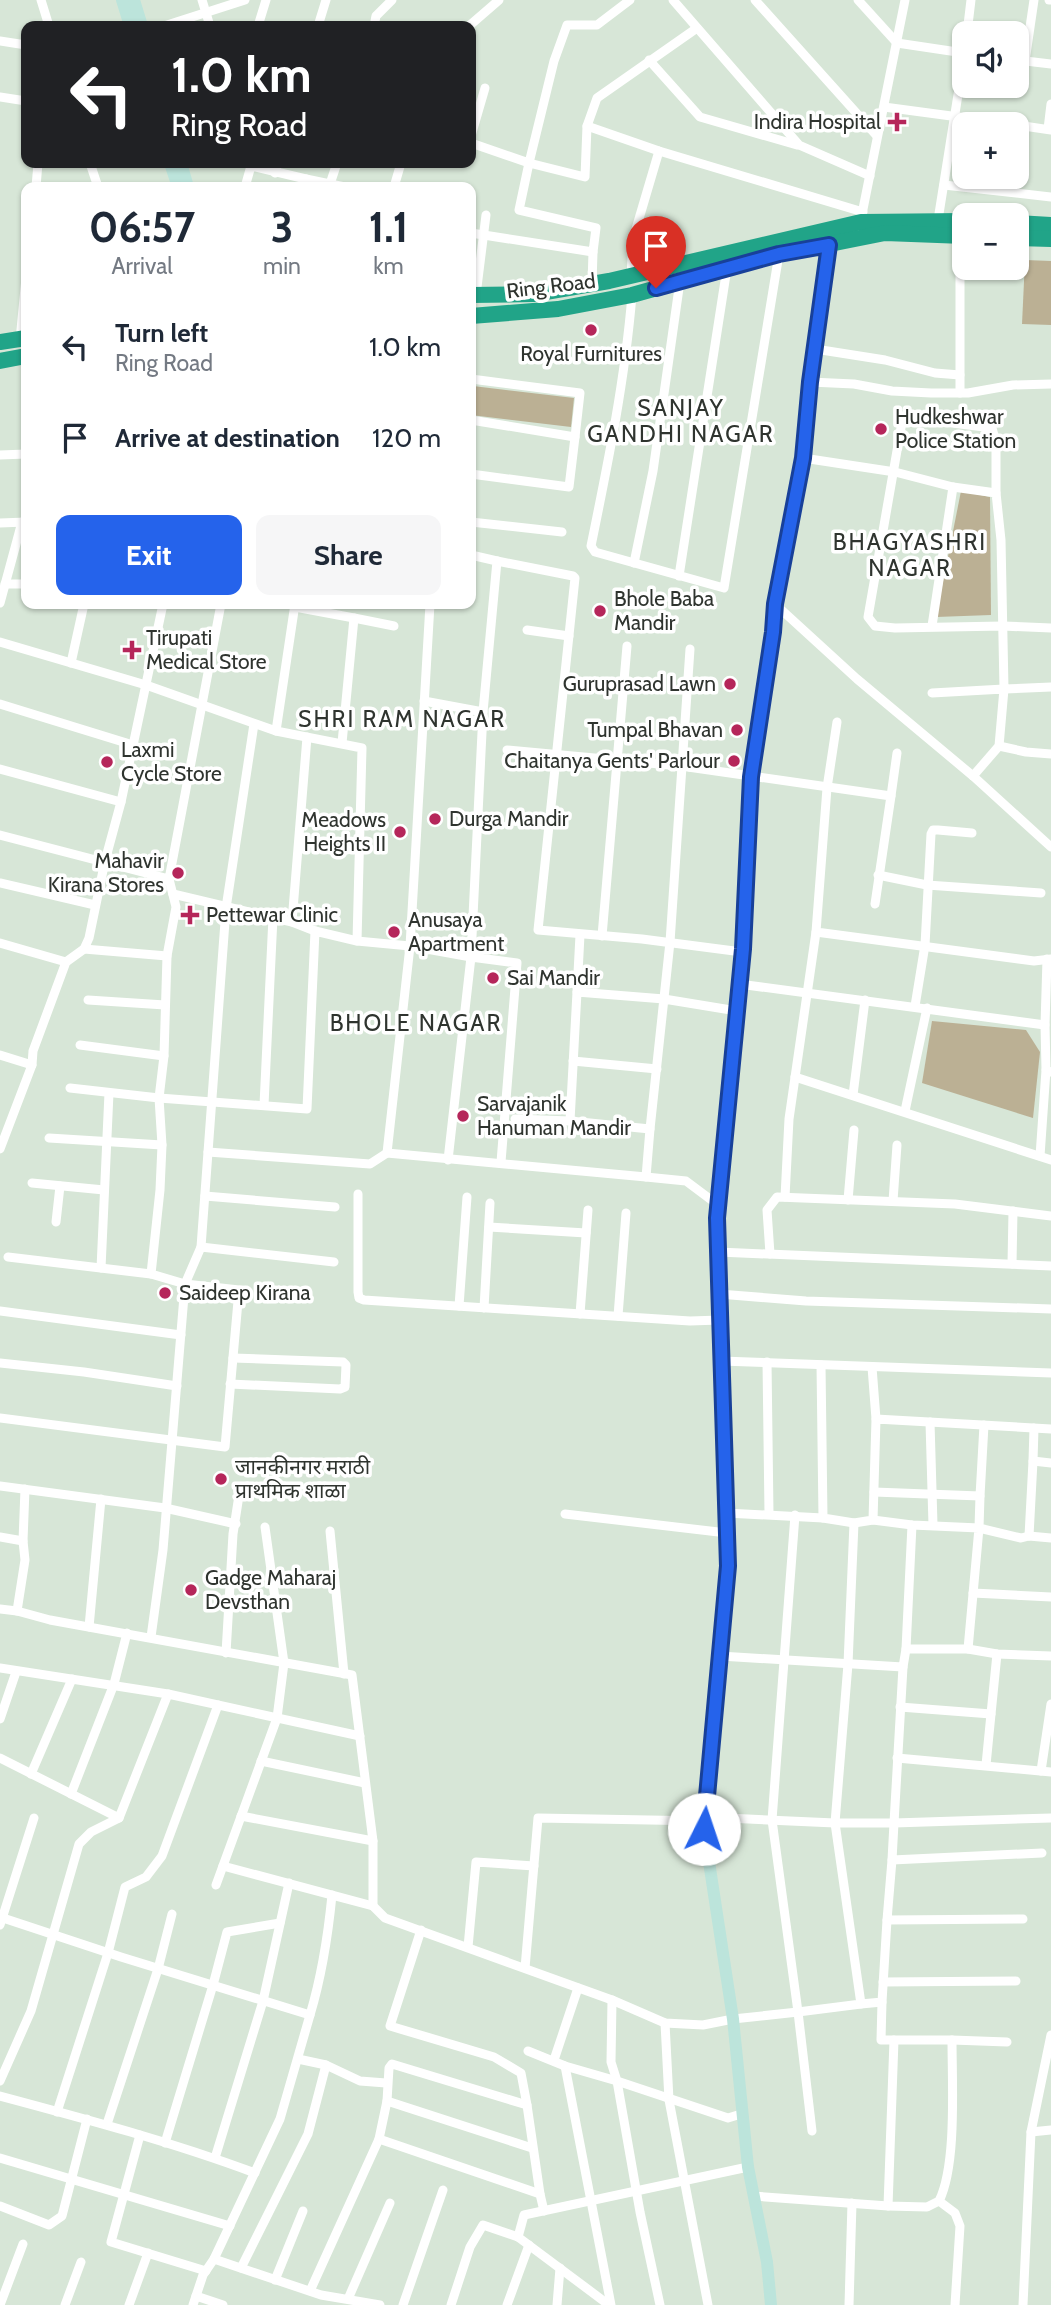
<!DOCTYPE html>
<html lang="en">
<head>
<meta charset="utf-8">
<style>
  body { margin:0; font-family:Cabin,"Noto Sans Devanagari",sans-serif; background:#f6f6f7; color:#1f2937; height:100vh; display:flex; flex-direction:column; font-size:26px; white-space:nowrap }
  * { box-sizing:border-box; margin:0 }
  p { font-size:23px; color:#747a83 }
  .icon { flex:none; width:38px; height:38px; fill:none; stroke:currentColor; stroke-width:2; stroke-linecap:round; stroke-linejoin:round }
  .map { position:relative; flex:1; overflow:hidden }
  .side { position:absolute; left:21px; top:182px; width:455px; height:427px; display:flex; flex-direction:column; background:#fff; border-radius:14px; box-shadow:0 2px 5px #0004 }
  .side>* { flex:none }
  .guide { position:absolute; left:21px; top:21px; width:455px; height:147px; border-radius:14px; box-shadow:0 2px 5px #0004; background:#202124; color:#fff; overflow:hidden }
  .fabs { position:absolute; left:952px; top:21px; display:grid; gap:14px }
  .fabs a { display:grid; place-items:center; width:77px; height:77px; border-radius:14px; background:#fff; box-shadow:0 2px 5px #0004; font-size:35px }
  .pin { position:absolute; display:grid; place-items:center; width:60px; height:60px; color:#fff; margin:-72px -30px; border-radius:50% 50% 50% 0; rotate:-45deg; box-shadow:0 0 7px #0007 }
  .pin .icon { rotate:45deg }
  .me { position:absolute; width:77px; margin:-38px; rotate:4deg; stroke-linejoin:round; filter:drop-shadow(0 0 5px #0008) }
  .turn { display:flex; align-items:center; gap:24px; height:147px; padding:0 35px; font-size:32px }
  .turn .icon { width:91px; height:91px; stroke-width:2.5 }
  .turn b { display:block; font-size:49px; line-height:60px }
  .eta { display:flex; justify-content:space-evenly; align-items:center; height:119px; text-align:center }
  .eta b { font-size:42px; font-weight:800; line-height:49px }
  .action { display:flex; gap:14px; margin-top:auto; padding:14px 35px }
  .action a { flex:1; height:80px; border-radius:14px; background:#2563eb; color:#fff; font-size:28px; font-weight:800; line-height:80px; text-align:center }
  .action a+a { background:#f6f6f7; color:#1f2937 }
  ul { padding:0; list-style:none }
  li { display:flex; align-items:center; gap:21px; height:91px; padding:0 35px }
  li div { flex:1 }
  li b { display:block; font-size:26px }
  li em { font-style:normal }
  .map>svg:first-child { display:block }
  .green { fill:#bbb094 }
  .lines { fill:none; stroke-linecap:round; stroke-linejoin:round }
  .street { stroke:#fff; stroke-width:9 }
  .secondary { stroke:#bce4db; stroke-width:12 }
  .highway { stroke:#21a488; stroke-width:16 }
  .route-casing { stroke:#184099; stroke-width:18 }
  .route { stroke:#2563eb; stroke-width:12 }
  .poi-dot { fill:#b5265a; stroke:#fff; stroke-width:2.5 }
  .labels { text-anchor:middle; stroke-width:7; stroke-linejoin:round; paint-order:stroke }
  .poi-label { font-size:21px; fill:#2f342f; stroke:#fff; text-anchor:start }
  .street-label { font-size:21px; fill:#2f342f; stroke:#fff }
  .neighbourhood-label { font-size:23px; letter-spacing:2px; fill:#2f342f; stroke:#fff }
</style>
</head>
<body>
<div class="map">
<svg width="1051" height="2305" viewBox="0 0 1051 2305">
  <rect width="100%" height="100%" fill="#d7e6d7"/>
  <g class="green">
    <path d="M 1025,260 L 1051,261 L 1051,325 L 1022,324 Z"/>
    <path d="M 473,386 L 574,398 L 571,427 L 471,415 Z"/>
    <path d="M 961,491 L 990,497 L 991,615 L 936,617 Z"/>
    <path d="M 932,1021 L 1026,1030 L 1040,1052 L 1033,1118 L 922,1083 Z"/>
  </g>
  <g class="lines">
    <g class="street">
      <path d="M 41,0 L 49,26"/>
      <path d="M 202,0 L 210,26"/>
      <path d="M 673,0 L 799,145 L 870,176"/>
      <path d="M 755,0 L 877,136"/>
      <path d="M 858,0 L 897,43 L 964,53"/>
      <path d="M 1049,0 L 1051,0"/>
      <path d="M 164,26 L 245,0"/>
      <path d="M 258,26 L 266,0"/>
      <path d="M 318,26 L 326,0"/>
      <path d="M 374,26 L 376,16 L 392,0"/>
      <path d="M 469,26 L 499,0"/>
      <path d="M 697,28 L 597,98 L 587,126 L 659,151 L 863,212"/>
      <path d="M 967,33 L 971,0"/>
      <path d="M 0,41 L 26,45"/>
      <path d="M 649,60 L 700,117 L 797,145"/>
      <path d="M 1017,60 L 1051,64"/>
      <path d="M 1025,61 L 1034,0"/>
      <path d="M 0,97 L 26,101"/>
      <path d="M 884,107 L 1011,124"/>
      <path d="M 1017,125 L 1051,130"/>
      <path d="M 1048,129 L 1051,104"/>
      <path d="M 471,136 L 485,88"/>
      <path d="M 471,143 L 529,163 L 554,61 L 567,25 L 597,25 L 630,0"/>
      <path d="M 90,163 L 98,187"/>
      <path d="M 275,173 L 278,163"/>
      <path d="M 330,184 L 345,187"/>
      <path d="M 944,185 L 1051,197"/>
      <path d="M 36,187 L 38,163"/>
      <path d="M 245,187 L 251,166 L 306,179"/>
      <path d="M 304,187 L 306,179 L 330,184 L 337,163"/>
      <path d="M 394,187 L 401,163"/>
      <path d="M 862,214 L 905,0"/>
      <path d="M 938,220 L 964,57"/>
      <path d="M 471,233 L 593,252 L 596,228 L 519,210 L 529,163 L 585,177 L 587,126"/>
      <path d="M 960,236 L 960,393"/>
      <path d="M 631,276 L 633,239 L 659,151"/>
      <path d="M 592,284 L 593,252"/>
      <path d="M 476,295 L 486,215"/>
      <path d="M 632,295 C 625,380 608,463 591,546 L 595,552 L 724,588 L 779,254"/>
      <path d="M 20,340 L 26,278"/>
      <path d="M 815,349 L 885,360 L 935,373 L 960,375"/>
      <path d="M 471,379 L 580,393 L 575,437 L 471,420"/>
      <path d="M 810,382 L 854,384 L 892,391 L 931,393 L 968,393 L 1013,385 L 1051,384"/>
      <path d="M 0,455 L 26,454"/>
      <path d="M 803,458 L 895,472 L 953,487 L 996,493 L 1001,540 L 1004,689 L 1051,687"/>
      <path d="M 471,474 L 569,487 L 575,437"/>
      <path d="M 996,493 L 996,443 L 992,428 L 913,418 L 902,422 L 868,617 L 875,626 L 895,628 L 1003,626 L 1051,628"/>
      <path d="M 471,522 L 562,532"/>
      <path d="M 0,523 L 26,522"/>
      <path d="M 497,561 L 573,576 L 575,578 L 538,930 L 642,939 L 742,952"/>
      <path d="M 634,563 L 653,471 L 680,281"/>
      <path d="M 679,576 L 727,268"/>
      <path d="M 5,584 L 26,584"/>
      <path d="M 0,603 L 22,522"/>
      <path d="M 430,604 L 410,946 L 471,957 L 483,712 L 497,561 L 471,555"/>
      <path d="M 775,604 L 857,679 L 973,776 L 1051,847"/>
      <path d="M 295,607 L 354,618 L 342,743"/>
      <path d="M 354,618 L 394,626"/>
      <path d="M 932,626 L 953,487"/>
      <path d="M 527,630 L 569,636"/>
      <path d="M 0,642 L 146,685 L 276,731 L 295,604"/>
      <path d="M 690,649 L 670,942 L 650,1129 L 570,1121 L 577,992 L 664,999 L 737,1011"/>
      <path d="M 71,663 L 84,604"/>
      <path d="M 932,693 L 1004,689 L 999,746 L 973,776"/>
      <path d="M 424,701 L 483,712"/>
      <path d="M 0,704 L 133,745"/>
      <path d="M 837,722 L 827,788 L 816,932 L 1034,961 L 1051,959"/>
      <path d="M 276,731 L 362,748 L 357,941"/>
      <path d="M 999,746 L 1026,752 L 1051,754"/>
      <path d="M 507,750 L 681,766 L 891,796 L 875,904"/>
      <path d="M 0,769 L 121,802"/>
      <path d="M 891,796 L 897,753"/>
      <path d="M 0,835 L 169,879 L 221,604"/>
      <path d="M 878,875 L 927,885 L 1041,893"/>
      <path d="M 0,883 L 95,905"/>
      <path d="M 173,894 L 292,922 L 315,931"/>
      <path d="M 292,922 L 307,737"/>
      <path d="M 602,936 L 627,646"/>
      <path d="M 0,943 L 66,962"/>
      <path d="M 84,949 L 167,956"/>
      <path d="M 739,984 L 1045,1025 L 1046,1070 L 1051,1072"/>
      <path d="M 577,992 L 580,935"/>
      <path d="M 88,1000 L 165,1005"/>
      <path d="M 915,1006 L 925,945 L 931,834 L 933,830 L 938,830 L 972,833"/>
      <path d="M 1045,1025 L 1047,959"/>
      <path d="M 80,1045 L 164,1056"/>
      <path d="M 0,1055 L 32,1065 L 33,1051 L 66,962 L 84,949 L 89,938 L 105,861 L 121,802 L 163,604"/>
      <path d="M 573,1061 L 657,1069"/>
      <path d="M 795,1077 L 1051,1160"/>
      <path d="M 70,1088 L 159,1098 L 307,1109 L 315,931 L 357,941 L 410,946 L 387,1153"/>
      <path d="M 853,1095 L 865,1000"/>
      <path d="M 264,1105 L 273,917"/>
      <path d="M 905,1111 L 927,1008"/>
      <path d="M 515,1119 L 570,1121"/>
      <path d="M 49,1138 L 162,1145"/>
      <path d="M 0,1149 L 32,1065"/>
      <path d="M 208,1152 L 370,1164 L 387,1153 L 646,1177 L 686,1181 L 718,1205"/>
      <path d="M 1040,1156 L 1046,1070"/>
      <path d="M 448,1160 L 471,957 L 517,963 L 501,1162"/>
      <path d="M 646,1177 L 650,1129"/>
      <path d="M 32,1183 L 104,1190"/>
      <path d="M 358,1194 L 358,1292 L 359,1298 L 364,1300 L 690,1321 L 720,1320"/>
      <path d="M 205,1196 L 335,1207"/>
      <path d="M 785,1197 L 789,1119 L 816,932"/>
      <path d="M 848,1200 L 854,1130"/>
      <path d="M 893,1201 L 897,1145"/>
      <path d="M 56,1222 L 60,1186"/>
      <path d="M 489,1227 L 586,1233"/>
      <path d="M 201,1247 L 334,1262"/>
      <path d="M 718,1252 L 1051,1266"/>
      <path d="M 770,1254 L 767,1210 L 777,1197 L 955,1204 L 1051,1216"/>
      <path d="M 8,1257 L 151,1274"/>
      <path d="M 1012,1264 L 1013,1211"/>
      <path d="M 101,1268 L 109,1093"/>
      <path d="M 719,1294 L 806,1301 L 1051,1309"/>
      <path d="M 459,1306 L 467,1197"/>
      <path d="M 484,1308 L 490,1203"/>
      <path d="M 0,1311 L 181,1335"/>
      <path d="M 580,1314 L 588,1210"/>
      <path d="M 618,1316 L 626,1213"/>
      <path d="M 721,1361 L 1051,1373"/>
      <path d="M 767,1362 L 769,1514"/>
      <path d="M 0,1363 L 84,1372 L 177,1386"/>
      <path d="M 821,1365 L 823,1518 L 854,1523 L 873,1520 L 876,1419 L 1051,1429"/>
      <path d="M 872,1367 L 876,1419"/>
      <path d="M 230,1384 L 340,1389 L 345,1387 L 346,1365 L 343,1362 L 233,1358"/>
      <path d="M 0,1418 L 225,1447 L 239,1290 L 185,1284 L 201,1247 L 226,908 L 254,724"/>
      <path d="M 930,1422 L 933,1525"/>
      <path d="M 1034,1428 L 1033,1461 L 1051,1463"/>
      <path d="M 0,1486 L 165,1508 L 236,1524"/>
      <path d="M 874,1492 L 980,1496 L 984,1425"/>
      <path d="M 980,1496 L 979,1528 L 1021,1538 L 1029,1536 L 1051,1538"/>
      <path d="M 726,1513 L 823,1518"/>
      <path d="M 565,1514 L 727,1533"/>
      <path d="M 330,1531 L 344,1674"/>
      <path d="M 1029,1536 L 1033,1461"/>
      <path d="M 0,1537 L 23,1541"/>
      <path d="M 973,1593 L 1051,1597"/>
      <path d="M 0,1609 L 17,1611 L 50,1620 L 352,1675 L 373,1841 L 373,1906"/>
      <path d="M 17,1611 L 25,1560 L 23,1541 L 25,1489"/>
      <path d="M 89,1627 L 101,1499"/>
      <path d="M 151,1637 L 163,1550 L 185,1284 L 151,1274 L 160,1190 L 162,1145 L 159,1098 L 164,1056 L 167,956 L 176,907 L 169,879"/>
      <path d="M 906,1649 L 912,1525"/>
      <path d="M 968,1649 L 997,1654 L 1051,1656"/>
      <path d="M 226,1653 L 233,1534 L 240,1489"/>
      <path d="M 720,1656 L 903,1667 L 906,1649 L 968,1649 L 979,1528 L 912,1525 L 873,1520"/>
      <path d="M 903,1667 L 894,1823 L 1051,1818"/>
      <path d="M 0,1668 L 168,1694"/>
      <path d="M 900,1707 L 991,1714 L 997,1654"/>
      <path d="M 0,1719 L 16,1672"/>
      <path d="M 0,1758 L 119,1818 L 168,1694 L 360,1736"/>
      <path d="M 897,1758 L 1051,1772"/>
      <path d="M 261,1761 L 365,1783"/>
      <path d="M 986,1765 L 991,1714"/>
      <path d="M 1041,1771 L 1051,1704"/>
      <path d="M 31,1774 L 72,1679"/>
      <path d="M 71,1794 L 114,1684 L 127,1633"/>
      <path d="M 241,1816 L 373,1841"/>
      <path d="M 705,1817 L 835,1823 L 894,1823 L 892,1860 L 1042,1853"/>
      <path d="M 892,1860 L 887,1920 L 1023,1919"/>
      <path d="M 223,1866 L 373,1906 L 385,1918 L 612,2000 L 665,2023 L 703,2025 L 733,2019 L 798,2012 L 772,1820 L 795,1515"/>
      <path d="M 216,1885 L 277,1718 L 284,1663 L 265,1527"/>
      <path d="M 0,1917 L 121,1957 L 310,2015 C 322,1975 328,1936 332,1895"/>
      <path d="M 0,1925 L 34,1818"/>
      <path d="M 421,1930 L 390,2026 L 494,2057 L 521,2073 L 527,2105"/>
      <path d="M 468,1947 L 476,1862 L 534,1866"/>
      <path d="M 525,1968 L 538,1818 L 705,1821"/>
      <path d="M 883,1982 L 1016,1981"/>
      <path d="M 612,2000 L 611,2062 L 617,2081 L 728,2118 L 741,2114"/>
      <path d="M 861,2004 L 882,2002 L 887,1920"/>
      <path d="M 665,2023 L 669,2100 L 708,2305"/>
      <path d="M 952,2040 L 1007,2042"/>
      <path d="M 528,2051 L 565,2066 L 617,2081 L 640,2212 L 660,2305"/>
      <path d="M 298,2059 L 326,2065 L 360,2081 L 386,2083"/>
      <path d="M 554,2060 L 578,1988"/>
      <path d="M 565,2066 L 611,2305"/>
      <path d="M 0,2081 L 31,2011 L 79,1844 L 91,1832 L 119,1818"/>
      <path d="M 0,2096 C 86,2119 172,2142 255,2173"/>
      <path d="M 387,2101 L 532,2148"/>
      <path d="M 57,2112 L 108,1953 L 125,1887 L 146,1877 L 162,1856 L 218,1705"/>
      <path d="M 107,2124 L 158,1969 L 172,1914"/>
      <path d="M 812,2131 L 798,2012 L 861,2004 L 835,1823 L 848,1664 L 854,1523"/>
      <path d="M 1031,2132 L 1051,2130"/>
      <path d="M 140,2135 L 111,2242 L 206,2271"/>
      <path d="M 379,2139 L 540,2194 L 544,2211"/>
      <path d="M 165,2143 L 213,1985 L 227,1932 L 280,1923"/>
      <path d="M 0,2158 L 230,2226"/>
      <path d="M 215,2158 L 263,2001 L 289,1883"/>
      <path d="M 753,2196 L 888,2206 L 927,2207 L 939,2201 C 957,2165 952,2083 952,2040 L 881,2040 L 882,2002"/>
      <path d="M 939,2201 L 955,2213 L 960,2226 L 955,2305"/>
      <path d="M 0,2206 L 49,2225 L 62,2216 L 87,2119"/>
      <path d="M 888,2206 L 894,2040"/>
      <path d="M 214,2259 L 321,2295 L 380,2305"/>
      <path d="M 241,2268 L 308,2134 L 326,2065"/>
      <path d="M 275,2280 L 303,2211"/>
      <path d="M 310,2291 L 379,2139 L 387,2101 L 389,2068 L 392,2064 L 527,2105 L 540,2194"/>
      <path d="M 196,2296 L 223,2305"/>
      <path d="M 348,2299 L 390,2203"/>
      <path d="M 0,2305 L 23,2244"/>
      <path d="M 65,2305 L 81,2262"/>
      <path d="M 129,2305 L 148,2253"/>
      <path d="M 193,2305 L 203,2275 L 214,2259 L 280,2119 L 310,2015"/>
      <path d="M 403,2305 L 443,2190"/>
      <path d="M 451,2305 L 470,2247 L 483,2225 L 518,2237"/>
      <path d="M 507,2305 L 529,2245"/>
      <path d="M 557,2305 L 560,2268"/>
      <path d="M 609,2305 L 518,2237 L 524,2215 L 748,2167"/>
      <path d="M 849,2305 L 852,2203"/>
      <path d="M 1023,2305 L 1031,2132 L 1051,2035"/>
    </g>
    <g class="secondary">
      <path d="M 122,0 L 130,26"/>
      <path d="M 134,0 L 142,26"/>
      <path d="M 170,163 L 178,187"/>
      <path d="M 181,163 L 188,187"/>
      <path d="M 771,2305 L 767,2262 L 748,2167 L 733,2019 L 704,1829 L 728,1566 L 717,1218 L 743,949 L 751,777 L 773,632 L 775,604 L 803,458 L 810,382 L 829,245"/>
    </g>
    <g class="highway">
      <path d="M 1017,223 L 1051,225"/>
      <path d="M 1017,238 L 1051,239"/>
      <path d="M 471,295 L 534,294 L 609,281 L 861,222 L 964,221"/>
      <path d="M 471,316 L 558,309 L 632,295 L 779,254 L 885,233 L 964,236"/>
      <path d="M 0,342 L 26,338"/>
      <path d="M 0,361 L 26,356"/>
    </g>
  </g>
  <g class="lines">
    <defs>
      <path id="route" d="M 656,288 L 779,254 L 829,245 L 810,382 L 803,458 L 775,604 L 773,632 L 751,777 L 743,949 L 717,1218 L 728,1566 L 704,1829"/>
    </defs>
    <use href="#route" class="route-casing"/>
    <use href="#route" class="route"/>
  </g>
  <g class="poi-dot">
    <path d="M893.5 111.5h7v7h7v7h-7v7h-7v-7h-7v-7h7z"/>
    <circle cx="591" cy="330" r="7"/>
    <circle cx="881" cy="429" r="7"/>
    <circle cx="600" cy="611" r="7"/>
    <path d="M128.5 639.5h7v7h7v7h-7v7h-7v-7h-7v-7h7z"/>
    <circle cx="730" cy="684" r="7"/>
    <circle cx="737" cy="730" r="7"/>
    <circle cx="734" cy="761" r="7"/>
    <circle cx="107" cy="762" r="7"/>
    <circle cx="435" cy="819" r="7"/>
    <circle cx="400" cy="832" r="7"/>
    <circle cx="178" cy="873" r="7"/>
    <path d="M186.5 904.5h7v7h7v7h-7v7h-7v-7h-7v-7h7z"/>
    <circle cx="394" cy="932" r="7"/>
    <circle cx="493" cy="978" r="7"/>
    <circle cx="463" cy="1116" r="7"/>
    <circle cx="165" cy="1293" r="7"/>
    <circle cx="221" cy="1479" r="7"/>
    <circle cx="191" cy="1590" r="7"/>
  </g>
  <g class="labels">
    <g class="poi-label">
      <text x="881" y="129" text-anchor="end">Indira Hospital</text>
      <text x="591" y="361" text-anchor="middle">Royal Furnitures</text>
      <text x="895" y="424">Hudkeshwar<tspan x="895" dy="24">Police Station</tspan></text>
      <text x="614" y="606">Bhole Baba<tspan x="614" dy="24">Mandir</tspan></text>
      <text x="146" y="645">Tirupati<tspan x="146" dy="24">Medical Store</tspan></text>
      <text x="716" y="691" text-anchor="end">Guruprasad Lawn</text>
      <text x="723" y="737" text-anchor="end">Tumpal Bhavan</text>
      <text x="121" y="757">Laxmi<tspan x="121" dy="24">Cycle Store</tspan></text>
      <text x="720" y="768" text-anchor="end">Chaitanya Gents' Parlour</text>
      <text x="449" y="826">Durga Mandir</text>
      <text x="386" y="827" text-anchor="end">Meadows<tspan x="386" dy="24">Heights II</tspan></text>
      <text x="164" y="868" text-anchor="end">Mahavir<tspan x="164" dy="24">Kirana Stores</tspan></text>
      <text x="206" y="922">Pettewar Clinic</text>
      <text x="408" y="927">Anusaya<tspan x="408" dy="24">Apartment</tspan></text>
      <text x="507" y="985">Sai Mandir</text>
      <text x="477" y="1111">Sarvajanik<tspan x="477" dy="24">Hanuman Mandir</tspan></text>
      <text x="179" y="1300">Saideep Kirana</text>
      <text x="235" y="1474">जानकीनगर मराठी<tspan x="235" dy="24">प्राथमिक शाळा</tspan></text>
      <text x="205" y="1585">Gadge Maharaj<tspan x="205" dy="24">Devsthan</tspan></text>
    </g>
    <g class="street-label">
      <text transform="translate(551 286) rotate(-7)" y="7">Ring Road</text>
    </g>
    <g class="neighbourhood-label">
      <text x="681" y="416">SANJAY<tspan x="681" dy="26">GANDHI NAGAR</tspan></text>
      <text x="910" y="550">BHAGYASHRI<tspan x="910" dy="26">NAGAR</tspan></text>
      <text x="402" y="727">SHRI RAM NAGAR</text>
      <text x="416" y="1031">BHOLE NAGAR</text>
    </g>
  </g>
</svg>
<div class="fabs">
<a><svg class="icon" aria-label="sound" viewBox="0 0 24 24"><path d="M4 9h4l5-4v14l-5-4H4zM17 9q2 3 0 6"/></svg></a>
<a>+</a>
<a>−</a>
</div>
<div class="pin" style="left:656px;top:288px;background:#d93025"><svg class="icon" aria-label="arrive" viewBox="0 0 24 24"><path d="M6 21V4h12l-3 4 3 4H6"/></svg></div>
<svg class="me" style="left:704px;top:1829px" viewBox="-20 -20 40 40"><circle r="19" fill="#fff"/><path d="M0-13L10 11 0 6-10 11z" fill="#2563eb"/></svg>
<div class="guide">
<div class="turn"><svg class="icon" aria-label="left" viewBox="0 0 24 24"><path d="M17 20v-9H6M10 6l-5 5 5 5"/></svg><div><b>1.0 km</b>Ring Road</div></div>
</div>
<section class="side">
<div class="eta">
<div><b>06:57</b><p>Arrival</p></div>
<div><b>3</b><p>min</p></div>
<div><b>1.1</b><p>km</p></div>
</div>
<ul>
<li><svg class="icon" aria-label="left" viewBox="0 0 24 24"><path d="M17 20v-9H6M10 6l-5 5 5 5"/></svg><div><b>Turn left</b><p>Ring Road</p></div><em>1.0 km</em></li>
<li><svg class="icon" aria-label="arrive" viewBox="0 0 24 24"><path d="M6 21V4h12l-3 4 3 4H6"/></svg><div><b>Arrive at destination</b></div><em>120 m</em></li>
</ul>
<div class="action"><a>Exit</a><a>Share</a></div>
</section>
</div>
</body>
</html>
